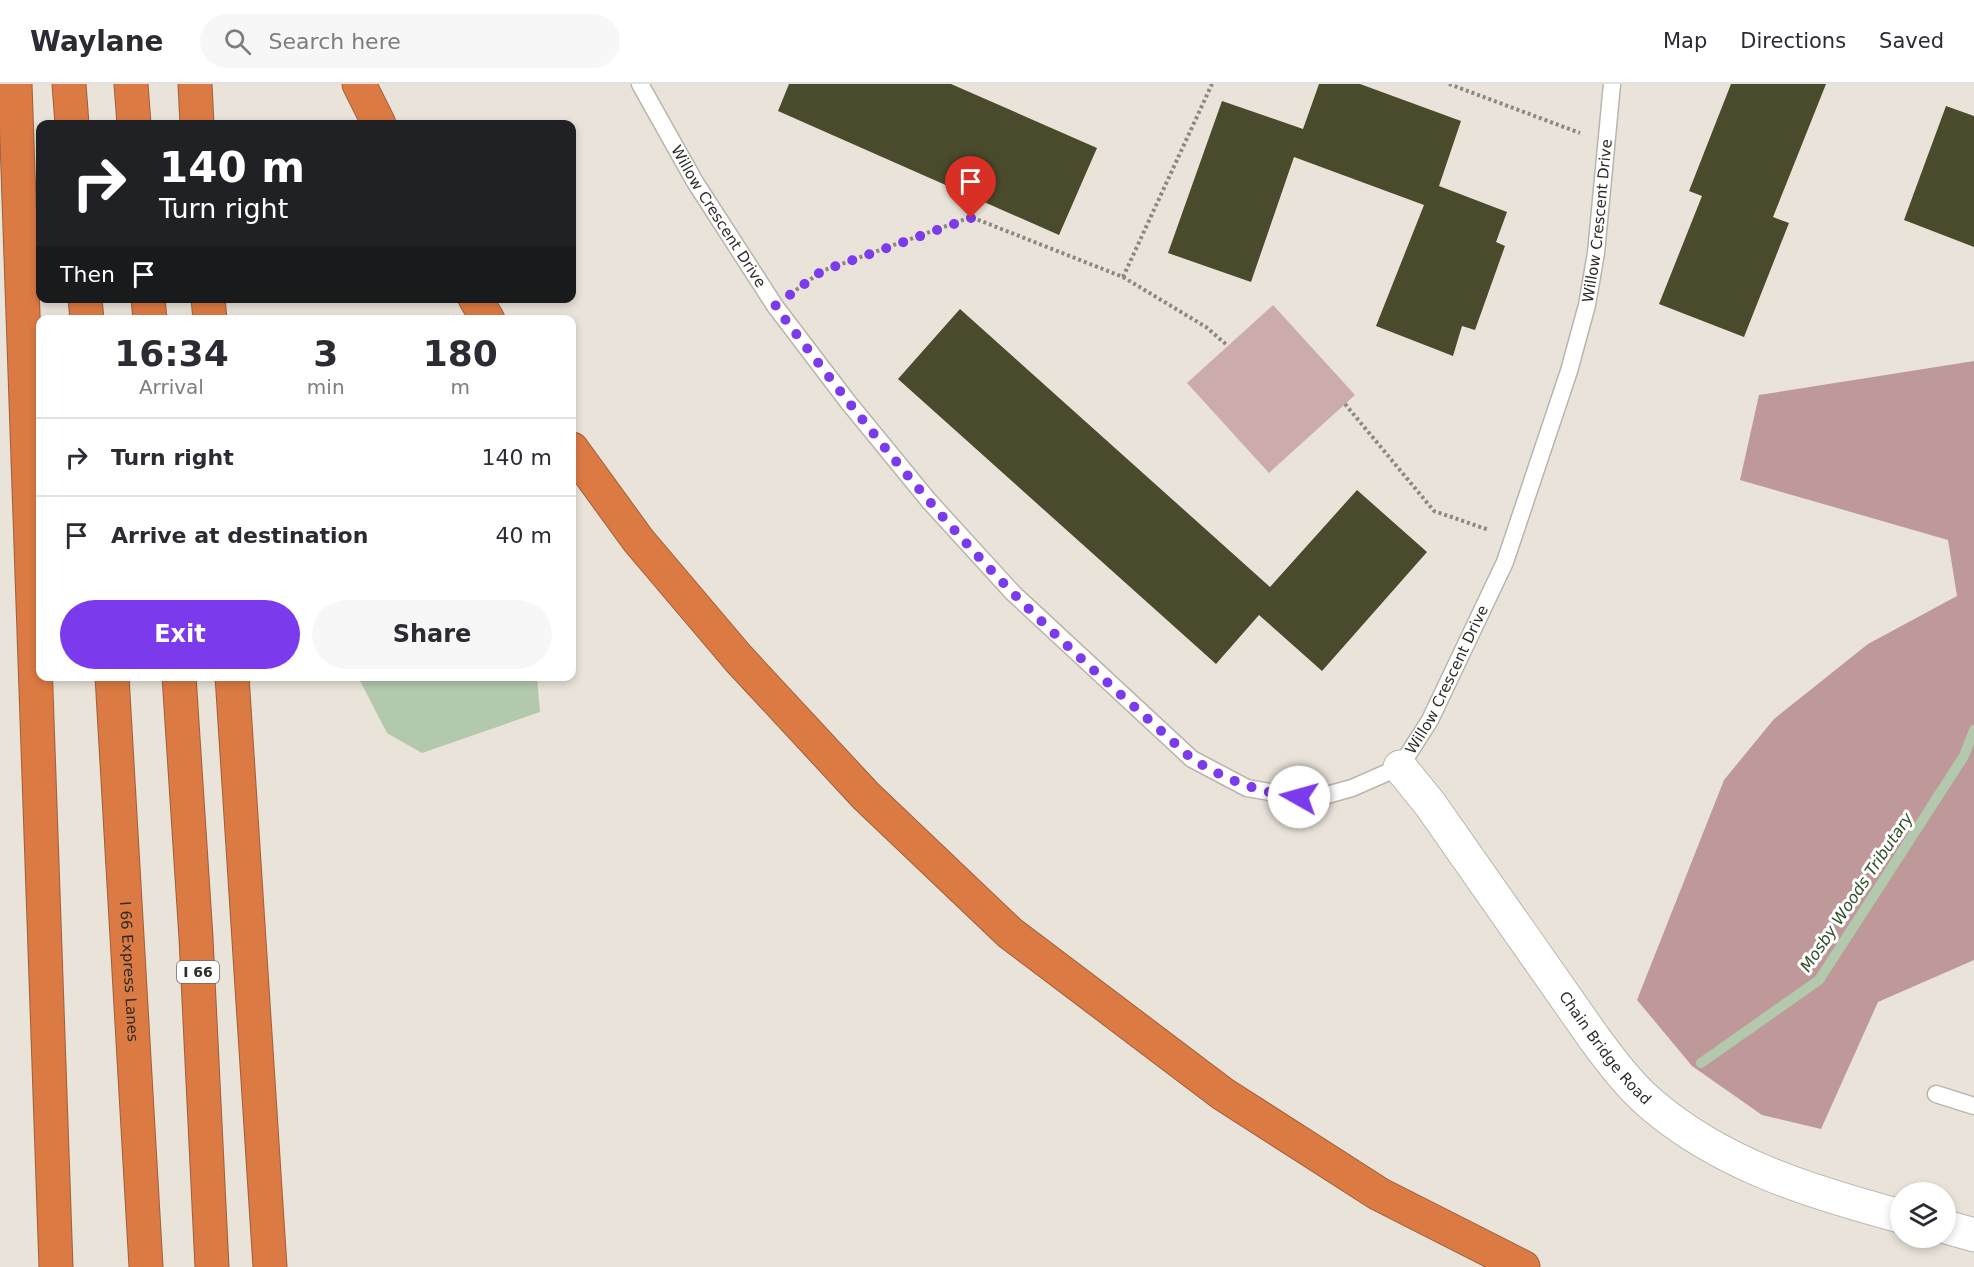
<!DOCTYPE html>
<html lang="en">
<head>
<meta charset="utf-8">
<style>
  body { margin:0; font-family:"DejaVu Sans",sans-serif; background:#f7f7f7; color:#2b2b33; height:100vh; display:flex; flex-direction:column; font-size:22px; white-space:nowrap }
  * { box-sizing:border-box; margin:0 }
  p { font-size:20px; color:#7c7c81 }
  .icon { flex:none; width:33px; height:33px; fill:none; stroke:currentColor; stroke-width:2; stroke-linecap:round; stroke-linejoin:round }
  .map { position:relative; flex:1; overflow:hidden }
  .details { position:absolute; left:36px; top:231px; width:540px; height:366px; display:flex; flex-direction:column; background:#fff; border-radius:12px; box-shadow:0 3px 9px #0003 }
  .details>* { flex:none }
  .banner { position:absolute; left:36px; top:36px; width:540px; height:183px; border-radius:12px; box-shadow:0 3px 9px #0003; background:#202124; color:#fff; overflow:hidden }
  .fabs { position:absolute; left:1890px; top:1098px; display:grid; gap:12px }
  .fabs a { display:grid; place-items:center; width:66px; height:66px; border-radius:50%; background:#fff; box-shadow:0 3px 9px #0003; font-size:30px }
  .pin { position:absolute; display:grid; place-items:center; width:51px; height:51px; color:#fff; margin:-62px -26px; border-radius:50% 50% 50% 0; rotate:-45deg; box-shadow:0 0 6px #0007 }
  .pin .icon { rotate:45deg }
  .me { position:absolute; width:66px; margin:-33px; rotate:277deg; stroke-linejoin:round; filter:drop-shadow(0 0 4px #0008) }
  .turn { display:flex; align-items:center; gap:21px; height:126px; padding:0 24px; font-size:27px }
  .turn .icon { width:78px; height:78px; stroke-width:2.5 }
  .turn b { display:block; font-size:42px; line-height:51px }
  .then { display:flex; align-items:center; height:57px; padding:0 24px; background:#0003; gap:12px; font-size:22px }
  .eta { display:flex; justify-content:space-evenly; align-items:center; height:102px; text-align:center }
  .eta b { font-size:36px; font-weight:600; line-height:42px }
  .action { display:flex; gap:12px; margin-top:auto; padding:12px 24px }
  .action a { flex:1; height:69px; border-radius:36px; background:#7c3aed; color:#fff; font-size:24px; font-weight:600; line-height:69px; text-align:center }
  .action a+a { background:#f7f7f7; color:#2b2b33 }
  ul { padding:0; list-style:none }
  li { display:flex; align-items:center; gap:18px; height:78px; padding:0 24px; border-top:2px solid #e1e1e2 }
  li div { flex:1 }
  li b { display:block; font-size:22px }
  li em { font-style:normal }
  header { display:flex; align-items:center; gap:36px; box-sizing:border-box; height:84px; padding:0 30px; background:#fff; border-bottom:2px solid #e1e1e2 }
  header strong { font-size:28px }
  nav { display:flex; gap:33px; margin-inline-start:auto; font-size:21px }
  .search { width:420px; height:54px; background:#f7f7f7; display:flex; align-items:center; gap:15px; box-sizing:border-box; padding:0 21px; border-radius:33px; color:#7c7c81; font-size:22px }
  .map>svg:first-child { display:block }
  .green { fill:#ccabab }
  .forest { fill:#bf9999 }
  .water { fill:#b3c9ad }
  .lines { fill:none; stroke-linecap:round; stroke-linejoin:round }
  .stream { stroke:#b3c9ad; stroke-width:10 }
  .building { fill:#4a4a2c }
  .lane-casing { stroke:#bbb4ab; stroke-width:19 }
  .street-casing { stroke:#bbb4ab; stroke-width:35 }
  .highway-casing { stroke:#9f5f3a; stroke-width:35 }
  .path { stroke:#8c8881; stroke-width:4; stroke-dasharray:3 3; stroke-linecap:butt }
  .lane { stroke:#fff; stroke-width:16 }
  .street { stroke:#fff; stroke-width:33 }
  .highway { stroke:#dc7a43; stroke-width:33 }
  .route { stroke:#7c3aed; stroke-width:10; stroke-dasharray:0 18 }
  .labels { text-anchor:middle; stroke-width:6; stroke-linejoin:round; paint-order:stroke }
  .shield { fill:#fff; stroke:#6d6b68; stroke-width:1.5 }
  .shield-label { font-size:14px; font-weight:bold; fill:#2e2c28 }
  .street-label { font-size:15px; fill:#2e2c28; stroke:#fff }
  .water-label { font-size:16px; font-style:italic; fill:#2f4e25; stroke:#fff }
</style>
</head>
<body>
<header>
<strong>Waylane</strong>
<div class="search"><svg class="icon" aria-label="search" viewBox="0 0 24 24"><circle cx="10" cy="10" r="6"/><path d="M15 15l6 6"/></svg>Search here</div>
<nav><a>Map</a><a>Directions</a><a>Saved</a></nav>
</header>
<div class="map">
<svg width="1974" height="1183" viewBox="0 0 1974 1183">
  <rect width="100%" height="100%" fill="#e9e3d9"/>
  <path class="green" d="M 1273,221 L 1355,311 L 1269,389 L 1187,299 Z"/>
  <path class="forest" d="M 1974,277 L 1974,876 L 1878,918 L 1821,1045 L 1762,1031 L 1692,982 L 1637,916 L 1724,696 L 1774,635 L 1868,560 L 1957,512 L 1948,456 L 1740,396 L 1759,311 Z"/>
  <path class="water" d="M 358,593 L 537,593 L 540,628 L 422,669 L 387,649 Z"/>
  <g class="lines">
    <path class="stream" d="M 1701,979 L 1819,896 L 1964,672 L 1974,646"/>
  </g>
  <g class="building">
    <path d="M 789,0 L 951,0 L 1097,64 L 1059,151 L 778,27 Z"/>
    <path d="M 1319,0 L 1360,0 L 1461,37 L 1439,102 L 1507,128 L 1496,158 L 1505,162 L 1475,246 L 1462,242 L 1453,272 L 1376,242 L 1424,121 L 1294,73 L 1251,198 L 1168,169 L 1222,17 L 1303,45 Z"/>
    <path d="M 1731,0 L 1826,0 L 1773,133 L 1789,139 L 1744,253 L 1659,220 L 1702,112 L 1689,107 Z"/>
    <path d="M 1946,22 L 1974,32 L 1974,163 L 1904,136 Z"/>
    <path d="M 960,225 L 1270,503 L 1357,406 L 1427,468 L 1322,587 L 1259,531 L 1216,580 L 898,295 Z"/>
  </g>
  <g class="lines">
    <defs>
      <g id="lane">
        <path id="s1" d="M 640,0 L 695,98 L 775,222 L 848,318 L 929,417 L 1013,509 L 1192,675 L 1247,704 L 1299,713 L 1327,711 L 1352,704 L 1400,683 L 1430,636 L 1505,478 L 1569,287 L 1587,221 L 1596,169 L 1612,0"/>
        <path d="M 1936,1010 L 1974,1022"/>
      </g>
      <g id="street">
        <path id="s2" d="M 1400,683 L 1430,720 L 1594,954 C 1611,977 1629,1001 1651,1020 C 1722,1081 1811,1108 1900,1132"/>
        <path d="M 1946,1143 L 1974,1151"/>
      </g>
      <g id="highway">
        <path d="M 15,0 L 56,1183"/>
        <path d="M 69,0 L 72,40"/>
        <path d="M 131,0 L 134,40"/>
        <path d="M 195,0 L 197,40"/>
        <path d="M 359,0 L 379,40"/>
        <path d="M 85,214 L 87,236"/>
        <path d="M 148,214 L 150,236"/>
        <path d="M 208,214 L 210,236"/>
        <path d="M 475,214 L 488,236"/>
        <path d="M 572,365 L 638,456 L 738,574 L 866,712 L 1010,849 L 1223,1010 L 1379,1110 L 1523,1183"/>
        <path id="s3" d="M 112,592 L 146,1183"/>
        <path d="M 179,592 L 196,854 L 212,1183"/>
        <path d="M 232,592 L 270,1183"/>
      </g>
    </defs>
    <use href="#lane" class="lane-casing"/>
    <use href="#street" class="street-casing"/>
    <use href="#highway" class="highway-casing"/>
    <g class="path">
      <path d="M 1449,0 L 1580,49"/>
      <path d="M 1123,193 L 1206,243 L 1228,262"/>
      <path d="M 796,206 L 822,187 L 971,133 L 1123,193 L 1212,0"/>
      <path d="M 1345,320 L 1434,427 L 1489,446"/>
    </g>
    <use href="#lane" class="lane"/>
    <use href="#street" class="street"/>
    <use href="#highway" class="highway"/>
  </g>
  <g class="lines">
    <path class="route" d="M 971,134 L 822,187 L 775,222 C 850,321 925,419 1012,508 C 1069,566 1132,620 1192,675 C 1227,696 1259,709 1299,713"/>
  </g>
  <g class="labels">
    <rect class="shield" x="177" y="877" width="42" height="22" rx="4.5"/>
    <g class="shield-label">
      <text x="198" y="893">I 66</text>
    </g>
    <g class="street-label">
      <text dy="5" stroke="none"><textPath href="#s1" startOffset="154">Willow Crescent Drive</textPath></text>
      <text dy="5" stroke="none"><textPath href="#s1" startOffset="1684">Willow Crescent Drive</textPath></text>
      <text dy="5" stroke="none"><textPath href="#s1" startOffset="1198">Willow Crescent Drive</textPath></text>
      <text dy="5" stroke="none"><textPath href="#s3" startOffset="296">I 66 Express Lanes</textPath></text>
      <text dy="5" stroke="none"><textPath href="#s2" startOffset="348">Chain Bridge Road</textPath></text>
    </g>
    <g class="water-label">
      <text transform="translate(1856 808) rotate(-56)" y="6">Mosby Woods Tributary</text>
    </g>
  </g>
</svg>
<div class="fabs">
<a><svg class="icon" aria-label="layers" viewBox="0 0 24 24"><path d="M12 4l9 5-9 5-9-5zM3 14l9 5 9-5"/></svg></a>
</div>
<div class="pin" style="left:971px;top:134px;background:#d93025"><svg class="icon" aria-label="arrive" viewBox="0 0 24 24"><path d="M6 21V4h12l-3 4 3 4H6"/></svg></div>
<svg class="me" style="left:1299px;top:713px" viewBox="-20 -20 40 40"><circle r="19" fill="#fff"/><path d="M0-13L10 11 0 6-10 11z" fill="#7c3aed"/></svg>
<div class="banner">
<div class="turn"><svg class="icon" aria-label="right" viewBox="0 0 24 24"><path d="M7 20v-9h11M14 6l5 5-5 5"/></svg><div><b>140 m</b>Turn right</div></div>
<div class="then">Then<svg class="icon" aria-label="arrive" viewBox="0 0 24 24"><path d="M6 21V4h12l-3 4 3 4H6"/></svg></div>
</div>
<section class="details">
<div class="eta">
<div><b>16:34</b><p>Arrival</p></div>
<div><b>3</b><p>min</p></div>
<div><b>180</b><p>m</p></div>
</div>
<ul>
<li><svg class="icon" aria-label="right" viewBox="0 0 24 24"><path d="M7 20v-9h11M14 6l5 5-5 5"/></svg><div><b>Turn right</b></div><em>140 m</em></li>
<li><svg class="icon" aria-label="arrive" viewBox="0 0 24 24"><path d="M6 21V4h12l-3 4 3 4H6"/></svg><div><b>Arrive at destination</b></div><em>40 m</em></li>
</ul>
<div class="action"><a>Exit</a><a>Share</a></div>
</section>
</div>
</body>
</html>
